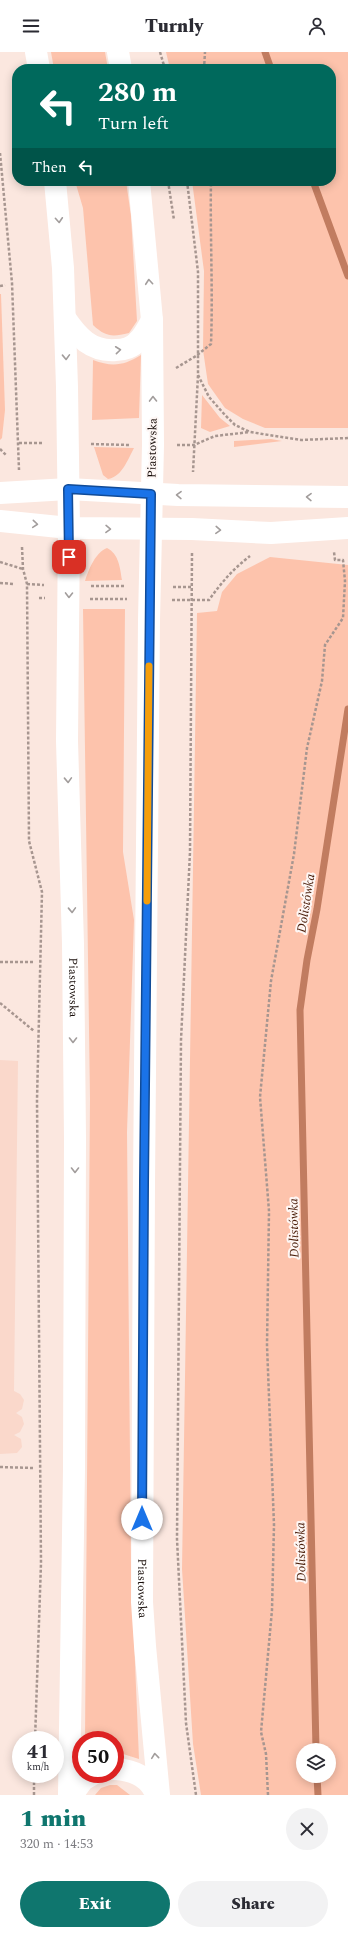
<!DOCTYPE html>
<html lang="en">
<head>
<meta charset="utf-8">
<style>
  body { margin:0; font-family:Spectral,serif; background:#f2f2f3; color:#2b2b33; height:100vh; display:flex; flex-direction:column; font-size:15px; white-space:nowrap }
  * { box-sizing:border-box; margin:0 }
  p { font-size:13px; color:#7c7c81 }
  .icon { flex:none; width:22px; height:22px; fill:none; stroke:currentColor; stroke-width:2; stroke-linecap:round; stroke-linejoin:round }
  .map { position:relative; height:1743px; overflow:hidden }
  .details { display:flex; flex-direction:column; background:#fff; flex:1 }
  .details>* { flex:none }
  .banner { position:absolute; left:12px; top:12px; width:324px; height:122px; border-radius:16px; box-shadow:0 2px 10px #0003; background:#00695c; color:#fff; overflow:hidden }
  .buttons { position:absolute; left:296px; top:1691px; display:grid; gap:8px }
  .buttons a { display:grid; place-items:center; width:40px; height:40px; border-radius:50%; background:#fff; box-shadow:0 2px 10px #0003; font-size:20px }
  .speed { position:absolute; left:12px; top:1679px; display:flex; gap:8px; font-size:20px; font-weight:700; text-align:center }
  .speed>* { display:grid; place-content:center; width:52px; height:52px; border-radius:50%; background:#fff; box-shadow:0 2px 10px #0003; line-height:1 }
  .speed small { font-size:10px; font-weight:400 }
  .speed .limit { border:6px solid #d22; background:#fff; color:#111 }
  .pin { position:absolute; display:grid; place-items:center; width:34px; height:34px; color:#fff; margin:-17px; border-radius:8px; box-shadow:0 2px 6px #0006 }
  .me { position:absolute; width:44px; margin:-22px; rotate:0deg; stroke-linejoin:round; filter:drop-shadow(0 0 3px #0008) }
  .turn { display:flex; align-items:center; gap:14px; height:84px; padding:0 20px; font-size:18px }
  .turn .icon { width:52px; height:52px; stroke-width:2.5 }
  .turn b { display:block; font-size:28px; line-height:34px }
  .then { display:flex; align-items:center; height:38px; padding:0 20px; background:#0003; gap:8px; font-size:15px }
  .round { display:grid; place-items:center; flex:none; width:42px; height:42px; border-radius:21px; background:#f2f2f3 }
  .overview { display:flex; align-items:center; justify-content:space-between; height:68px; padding:0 20px }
  h1 { font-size:24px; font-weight:800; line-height:30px; color:#0f766e }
  .action { display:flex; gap:8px; margin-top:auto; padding:8px 20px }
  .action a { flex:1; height:46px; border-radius:24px; background:#0f766e; color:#fff; font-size:16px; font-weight:800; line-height:46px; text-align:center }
  .action a+a { background:#f2f2f3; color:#2b2b33 }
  header { display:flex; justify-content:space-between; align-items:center; height:52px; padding:0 20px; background:#fff; font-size:18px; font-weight:800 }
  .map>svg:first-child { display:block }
  .built { fill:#fad8cb }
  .green { fill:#fdc3ac; fill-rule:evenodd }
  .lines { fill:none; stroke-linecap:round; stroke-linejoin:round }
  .stream { stroke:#c17c60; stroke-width:7 }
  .path { stroke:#a79690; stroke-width:2.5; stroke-dasharray:3 2; stroke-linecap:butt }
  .minor { stroke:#fff; stroke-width:22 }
  .major { stroke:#fff; stroke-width:22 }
  .oneway { stroke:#a29d9c }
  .route-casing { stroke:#114b97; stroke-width:10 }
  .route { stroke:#1a73e8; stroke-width:7 }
  .slow { stroke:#f59e0b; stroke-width:7 }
  .labels { text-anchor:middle; stroke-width:4; stroke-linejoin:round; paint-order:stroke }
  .street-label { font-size:12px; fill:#160b07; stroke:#fef7f5 }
  .water-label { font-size:13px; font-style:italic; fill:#4b1e0a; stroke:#fef7f5 }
</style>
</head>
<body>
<header><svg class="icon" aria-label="menu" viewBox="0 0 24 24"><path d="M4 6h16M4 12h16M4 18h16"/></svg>Turnly<svg class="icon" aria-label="person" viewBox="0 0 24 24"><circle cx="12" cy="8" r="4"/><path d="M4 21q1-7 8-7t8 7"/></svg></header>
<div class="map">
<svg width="348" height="1743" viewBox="0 0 348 1743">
  <rect width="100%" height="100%" fill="#fbe7df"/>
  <path class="built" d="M 0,1008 L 18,1009 L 14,1339 L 20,1342 L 24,1348 L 22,1357 L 16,1361 L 22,1365 L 24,1372 L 20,1380 L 14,1383 L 21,1387 L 22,1395 L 17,1401 L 0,1402 Z"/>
  <g class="green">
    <path d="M 51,0 L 105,0 L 108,17 L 54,17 Z"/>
    <path d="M 166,0 L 348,0 L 348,376 L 265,376 L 243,367 L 225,356 L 208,332 L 203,298 L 204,219 L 192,129 L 331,129 L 331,17 L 170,17 Z"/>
    <path d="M 75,129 L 126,129 L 131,164 L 137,269 L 129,281 C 112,285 106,285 93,273 L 83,156 Z"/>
    <path d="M 0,242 L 1,242 L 5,358 L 2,386 L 0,388 Z"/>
    <path d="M 141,303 L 139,366 L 92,368 L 93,308 C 112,315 123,314 141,303 Z"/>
    <path d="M 202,343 L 220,366 L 230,374 L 210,380 L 201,376 Z"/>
    <path d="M 271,387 L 282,389 L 234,395 L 234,389 Z"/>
    <path d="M 94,395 L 134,396 C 128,407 122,425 108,427 L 103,423 Z"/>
    <path d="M 107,496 C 119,502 120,516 122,528 L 85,529 C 89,517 95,501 107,496 Z"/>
    <path d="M 270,505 L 348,513 L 348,1743 L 201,1743 L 193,1692 L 182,1517 L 197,561 L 217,559 L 222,540 L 237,522 ZM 303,1698 L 329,1698 L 329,1724 L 303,1724 Z"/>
    <path d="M 83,557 L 125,557 L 123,800 L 134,868 L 127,1080 L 131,1515 L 139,1707 L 123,1702 L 115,1702 L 115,1688 L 85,1688 L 90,1047 Z"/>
    <path d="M 110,1733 L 117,1733 L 130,1743 L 95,1743 L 101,1736 Z"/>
  </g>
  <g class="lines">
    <g class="stream">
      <path d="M 265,0 L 271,17"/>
      <path d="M 313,129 L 348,224"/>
      <path d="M 316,1698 L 300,958 L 307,908 L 317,857 L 348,657"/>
      <path d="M 317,1724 L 318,1743"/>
    </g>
    <g class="path">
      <path d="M 160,0 L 165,17"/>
      <path d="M 204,17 L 205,0"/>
      <path d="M 0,101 L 12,231 L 19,418"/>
      <path d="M 168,129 L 174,168"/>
      <path d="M 187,129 L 198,220 L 198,323 L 193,420"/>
      <path d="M 0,234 L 5,233"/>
      <path d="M 176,316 L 196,304 L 211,292 C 213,238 210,183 211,129"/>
      <path d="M 198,323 L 209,345 L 225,363 L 235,373 L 250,380 L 301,388 L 348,386"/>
      <path d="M 19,391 L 44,391"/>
      <path d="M 91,392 L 130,393"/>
      <path d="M 177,393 L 194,393 L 215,384 L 250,380"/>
      <path d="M 0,397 L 6,403"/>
      <path d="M 22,495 L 23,517 L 27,532 L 29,789 L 42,840 L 37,1048 L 41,1511 L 35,1688"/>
      <path d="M 192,501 L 190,800 L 181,988 L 177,1487 L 186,1671 L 196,1743"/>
      <path d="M 0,510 L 23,517"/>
      <path d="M 0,531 L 14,532"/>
      <path d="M 27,532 L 44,533"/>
      <path d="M 91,534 L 126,534"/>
      <path d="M 173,535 L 191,535"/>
      <path d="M 39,546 L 45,546"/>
      <path d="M 90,547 L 127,547"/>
      <path d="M 172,548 L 209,548 C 221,531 233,517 250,504"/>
      <path d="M 0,910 L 33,910"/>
      <path d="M 0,951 L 34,979"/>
      <path d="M 0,1415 L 34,1416"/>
      <path d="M 34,1743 L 34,1722"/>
      <path d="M 268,1743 L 266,1702 L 261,1680 L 272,1558 L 274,1473 L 267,1293 L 269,1159 L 260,1045 L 271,929 L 294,802 L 307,696 L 322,629 L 325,593 L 343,566 L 345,529 L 343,508 L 335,508 L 334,500"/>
    </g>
    <g class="minor">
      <path d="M 0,441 L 68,437 L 178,443 L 348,445"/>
      <path d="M 0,469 L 69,476 L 192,477 L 271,481 L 348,476"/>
    </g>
    <g class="major">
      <path d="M 36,0 L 39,17"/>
      <path d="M 118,0 L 121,17"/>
      <path id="s1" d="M 55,129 L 63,216 L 67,335 L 69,476 L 67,689 L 73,892 L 75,1086 L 74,1417 L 69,1743"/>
      <path id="s2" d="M 139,129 L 152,268 L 153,393 L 149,568 L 144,1131 L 142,1550 L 145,1594 L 159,1743"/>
      <path d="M 65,266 C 78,285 91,300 116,298 C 124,298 133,295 138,289 C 144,284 148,275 152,268"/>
      <path d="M 115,1717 C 133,1718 150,1725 156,1743"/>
      <path d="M 72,1743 L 83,1728 L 93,1722"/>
    </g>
  </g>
  <defs><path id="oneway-chevron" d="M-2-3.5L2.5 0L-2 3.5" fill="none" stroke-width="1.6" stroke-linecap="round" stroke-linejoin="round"/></defs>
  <g class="oneway">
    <use href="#oneway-chevron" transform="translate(59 168) rotate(86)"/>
    <use href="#oneway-chevron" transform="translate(149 230) rotate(-95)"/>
    <use href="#oneway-chevron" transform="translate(118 298) rotate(-6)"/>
    <use href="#oneway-chevron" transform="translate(66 305) rotate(88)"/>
    <use href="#oneway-chevron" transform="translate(153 347) rotate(-91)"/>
    <use href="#oneway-chevron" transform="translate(179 443) rotate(-179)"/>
    <use href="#oneway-chevron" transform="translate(309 445) rotate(-179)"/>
    <use href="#oneway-chevron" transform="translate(35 472) rotate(5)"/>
    <use href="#oneway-chevron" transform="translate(108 477) rotate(1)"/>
    <use href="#oneway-chevron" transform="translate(218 478) rotate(3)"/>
    <use href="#oneway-chevron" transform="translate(69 543) rotate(91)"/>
    <use href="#oneway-chevron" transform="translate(68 728) rotate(88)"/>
    <use href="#oneway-chevron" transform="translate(72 858) rotate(88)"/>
    <use href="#oneway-chevron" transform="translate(73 988) rotate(90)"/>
    <use href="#oneway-chevron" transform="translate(75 1118) rotate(90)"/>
    <use href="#oneway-chevron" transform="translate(155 1704) rotate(-96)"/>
  </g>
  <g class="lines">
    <defs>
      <path id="route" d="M 69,505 L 68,437 L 151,442 L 144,1131 L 142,1467"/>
    </defs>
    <use href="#route" class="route-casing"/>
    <use href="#route" class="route"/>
    <path class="slow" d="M 147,849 L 149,614"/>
  </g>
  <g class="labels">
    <g class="street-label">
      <text transform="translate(152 396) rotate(-89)" y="4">Piastowska</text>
      <text dy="4" stroke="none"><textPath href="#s1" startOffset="807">Piastowska</textPath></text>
      <text dy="4" stroke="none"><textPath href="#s2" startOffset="1408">Piastowska</textPath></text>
    </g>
    <g class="water-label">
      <text transform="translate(305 851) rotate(-81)" y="5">Dolistówka</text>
      <text transform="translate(293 1176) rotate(-91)" y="5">Dolistówka</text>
      <text transform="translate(300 1500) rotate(-91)" y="5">Dolistówka</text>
    </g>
  </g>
</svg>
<div class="buttons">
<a><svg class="icon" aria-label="layers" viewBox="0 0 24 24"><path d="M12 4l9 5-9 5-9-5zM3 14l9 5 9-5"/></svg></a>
</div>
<div class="speed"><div>41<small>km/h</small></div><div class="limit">50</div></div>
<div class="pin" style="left:69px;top:505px;background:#d93025"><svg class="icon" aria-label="arrive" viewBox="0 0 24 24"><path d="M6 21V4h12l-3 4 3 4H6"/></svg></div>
<svg class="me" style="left:142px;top:1467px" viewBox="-20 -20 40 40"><circle r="19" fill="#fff"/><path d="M0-13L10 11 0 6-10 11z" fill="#1a73e8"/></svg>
<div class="banner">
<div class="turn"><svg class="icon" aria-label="left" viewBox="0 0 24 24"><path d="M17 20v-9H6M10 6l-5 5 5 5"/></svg><div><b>280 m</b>Turn left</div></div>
<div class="then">Then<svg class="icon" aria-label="left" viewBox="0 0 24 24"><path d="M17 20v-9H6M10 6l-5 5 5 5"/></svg></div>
</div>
</div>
<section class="details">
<div class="overview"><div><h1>1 min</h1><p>320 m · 14:53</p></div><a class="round"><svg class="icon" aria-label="close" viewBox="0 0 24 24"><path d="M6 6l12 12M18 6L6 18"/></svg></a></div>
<div class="action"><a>Exit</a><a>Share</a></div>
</section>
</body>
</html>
